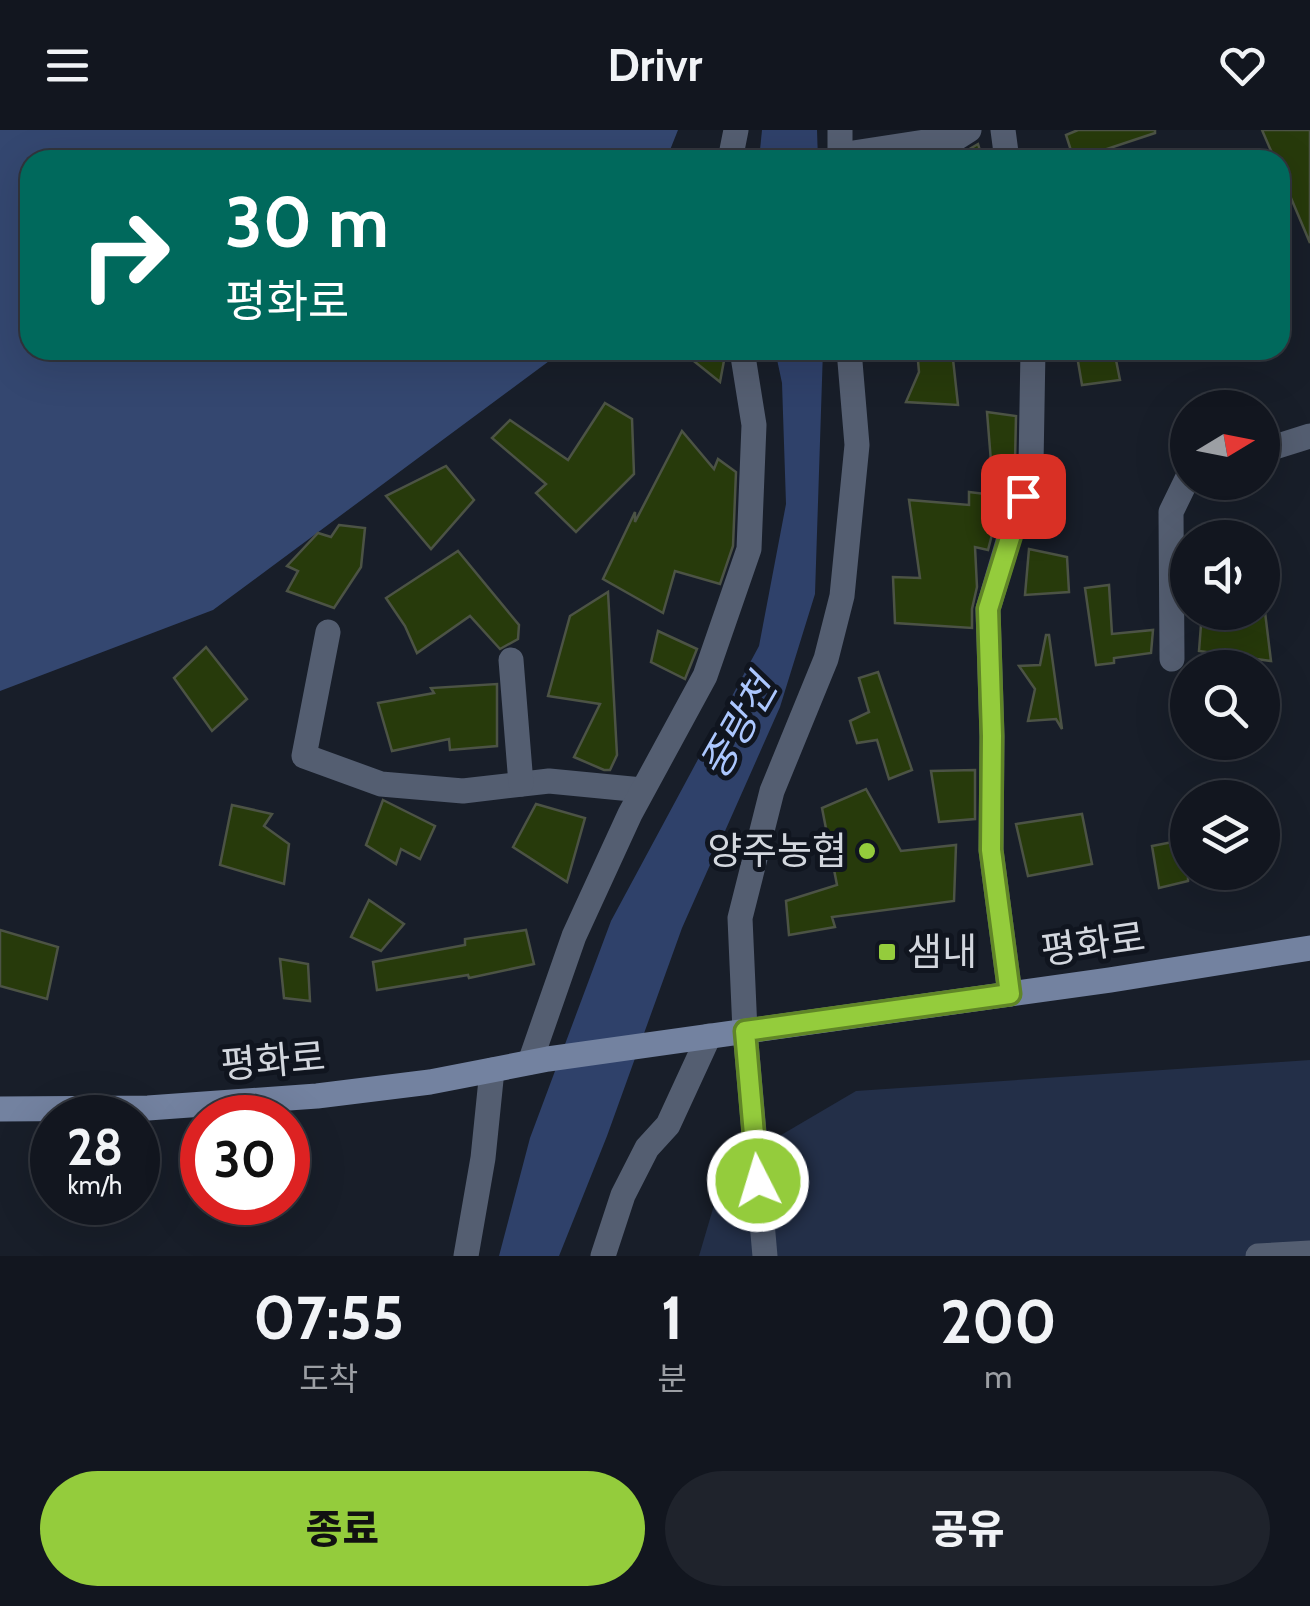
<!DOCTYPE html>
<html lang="ko">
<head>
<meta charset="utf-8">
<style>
  body { margin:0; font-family:Cabin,"Noto Sans KR",sans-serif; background:#1f232c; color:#f1f3f6; height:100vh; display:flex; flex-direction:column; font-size:38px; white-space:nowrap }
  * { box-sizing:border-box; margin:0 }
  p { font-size:32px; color:#9c9fa4 }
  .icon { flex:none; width:55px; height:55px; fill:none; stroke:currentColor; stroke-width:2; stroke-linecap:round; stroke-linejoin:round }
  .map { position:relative; height:1126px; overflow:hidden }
  .drawer { display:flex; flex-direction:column; background:#12161f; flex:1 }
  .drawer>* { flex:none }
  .banner { position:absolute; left:20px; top:20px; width:1270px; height:210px; border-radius:30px; box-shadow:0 10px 40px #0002,0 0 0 2px #31353d; background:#00695c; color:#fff; overflow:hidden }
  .needle { width:65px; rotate:80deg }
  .buttons { position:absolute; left:1170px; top:260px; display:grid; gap:20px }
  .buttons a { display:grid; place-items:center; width:110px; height:110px; border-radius:50%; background:#12161f; box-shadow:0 10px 40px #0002,0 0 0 2px #31353d; font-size:50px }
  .speed { position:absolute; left:30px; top:965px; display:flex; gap:20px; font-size:50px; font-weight:700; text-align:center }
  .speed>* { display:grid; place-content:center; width:130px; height:130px; border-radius:50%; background:#12161f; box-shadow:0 10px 40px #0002,0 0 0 2px #31353d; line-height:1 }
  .speed small { font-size:25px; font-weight:400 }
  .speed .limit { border:15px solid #d22; background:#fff; color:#111 }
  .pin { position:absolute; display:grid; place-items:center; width:85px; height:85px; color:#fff; margin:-42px; border-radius:20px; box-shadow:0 5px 15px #0006 }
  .me { position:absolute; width:110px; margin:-55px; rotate:355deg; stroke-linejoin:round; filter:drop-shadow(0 0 8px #0008) }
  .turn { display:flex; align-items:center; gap:35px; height:210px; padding:0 40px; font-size:45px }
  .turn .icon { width:130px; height:130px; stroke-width:2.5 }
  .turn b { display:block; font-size:70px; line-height:85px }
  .eta { display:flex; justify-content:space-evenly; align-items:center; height:170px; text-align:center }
  .eta b { font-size:60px; font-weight:800; line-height:70px }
  .action { display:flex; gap:20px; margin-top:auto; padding:20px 40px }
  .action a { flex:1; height:115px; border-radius:60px; background:#94cc3c; color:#111; font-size:40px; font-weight:800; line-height:115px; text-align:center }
  .action a+a { background:#1f232c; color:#f1f3f6 }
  header { display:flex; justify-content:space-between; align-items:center; height:130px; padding:0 40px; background:#12161f; font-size:45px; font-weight:800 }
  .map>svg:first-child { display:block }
  .green { fill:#232f48 }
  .forest { fill:#344770 }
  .water { fill:#2f416a }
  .building { fill:#273a0b; stroke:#4c5345; stroke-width:2.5 }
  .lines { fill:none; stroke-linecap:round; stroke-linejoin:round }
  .minor { stroke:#545e71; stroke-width:25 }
  .secondary { stroke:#7382a0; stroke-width:25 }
  .route-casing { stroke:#608527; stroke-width:25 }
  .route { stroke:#94cc3c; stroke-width:18 }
  .poi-dot { fill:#94cc3c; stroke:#10151f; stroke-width:4 }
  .labels { text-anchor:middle; stroke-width:10; stroke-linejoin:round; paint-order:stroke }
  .poi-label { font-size:38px; fill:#d3d7de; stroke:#10151f; text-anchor:end }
  .street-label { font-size:38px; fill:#d3d7de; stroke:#10151f }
  .water-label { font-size:40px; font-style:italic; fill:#acc7fe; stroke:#10151f }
</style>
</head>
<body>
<header><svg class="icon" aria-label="menu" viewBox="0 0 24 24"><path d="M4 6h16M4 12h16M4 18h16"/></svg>Drivr<svg class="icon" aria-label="heart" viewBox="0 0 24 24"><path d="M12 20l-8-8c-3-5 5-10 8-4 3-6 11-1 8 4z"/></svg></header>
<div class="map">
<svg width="1310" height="1126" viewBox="0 0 1310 1126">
  <rect width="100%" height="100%" fill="#181e29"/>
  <path class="green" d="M 1310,930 L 1310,1126 L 699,1126 L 725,1038 L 856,961 Z"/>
  <path class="forest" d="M 0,0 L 678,0 L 666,30 L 30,30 L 30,220 L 564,220 L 213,480 L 0,561 Z"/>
  <g class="water">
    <path d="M 762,0 L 817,0 L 818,30 L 759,30 Z"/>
    <path d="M 775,220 L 823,220 L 815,464 L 780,577 L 682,798 L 607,1006 L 559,1126 L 499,1126 L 530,1008 L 611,791 L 759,516 L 786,374 L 782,253 Z"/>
  </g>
  <g class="building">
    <path d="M 1078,0 L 1155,0 L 1155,3 L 1074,30 L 1066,5 Z"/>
    <path d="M 1262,0 L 1310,0 L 1310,113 L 1280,42 L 1280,30 L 1275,30 Z"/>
    <path d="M 978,14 L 983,30 L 953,30 L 949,25 L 966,21 Z"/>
    <path d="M 680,220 L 726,220 L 720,252 Z"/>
    <path d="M 917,220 L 952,220 L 958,275 L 906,272 L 919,242 Z"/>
    <path d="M 1076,220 L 1114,220 L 1120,250 L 1082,255 Z"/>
    <path d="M 605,273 L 632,289 L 634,344 L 576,402 L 536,363 L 546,354 L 492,308 L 510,290 L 568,330 Z"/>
    <path d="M 987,282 L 1016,286 L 1015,332 L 1011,344 L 992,344 Z"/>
    <path d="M 682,301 L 714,339 L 718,329 L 736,342 L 733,416 L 720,454 L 675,441 L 663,483 L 603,449 L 635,382 L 635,392 Z"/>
    <path d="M 446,336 L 474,370 L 431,419 L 386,366 Z"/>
    <path d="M 969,362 L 1002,366 L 988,420 L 975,417 L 977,457 L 972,479 L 972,498 L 895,493 L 893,447 L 920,448 L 909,370 L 969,375 Z"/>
    <path d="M 339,395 L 365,398 L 361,437 L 334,478 L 287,461 L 298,441 L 287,436 L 318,403 L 331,407 Z"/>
    <path d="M 1029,419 L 1067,427 L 1069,462 L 1025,465 Z"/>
    <path d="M 458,421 L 519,495 L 518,509 L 500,519 L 470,486 L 417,523 L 405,496 L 386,468 Z"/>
    <path d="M 1109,455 L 1112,504 L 1153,500 L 1151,523 L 1114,528 L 1114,533 L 1096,535 L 1085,458 Z"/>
    <path d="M 608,462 L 617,625 L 610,640 L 604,640 L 574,627 L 600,574 L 548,566 L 570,486 Z"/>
    <path d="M 1202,482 L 1265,482 L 1271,531 L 1199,521 Z"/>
    <path d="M 658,501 L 697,519 L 685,549 L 651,532 Z"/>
    <path d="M 1046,505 L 1049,505 L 1062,599 L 1056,589 L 1028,591 L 1035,559 L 1019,536 L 1040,535 Z"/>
    <path d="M 206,517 L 247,569 L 212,601 L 174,548 Z"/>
    <path d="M 878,542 L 912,640 L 889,649 L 877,610 L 857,613 L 850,591 L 869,582 L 859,548 Z"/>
    <path d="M 497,554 L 497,616 L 450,620 L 449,609 L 392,621 L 378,573 L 434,563 L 431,558 Z"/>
    <path d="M 975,640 L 975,689 L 939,692 L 931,641 Z"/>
    <path d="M 866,659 L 901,721 L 956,715 L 954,771 L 832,787 L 835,797 L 789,805 L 786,771 L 837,755 L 822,678 Z"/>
    <path d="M 383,670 L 435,696 L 420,729 L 401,719 L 396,734 L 366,715 Z"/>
    <path d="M 536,674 L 585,688 L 567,752 L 513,717 Z"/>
    <path d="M 232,675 L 272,684 L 264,696 L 289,714 L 284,754 L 220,735 Z"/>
    <path d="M 1082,684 L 1092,734 L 1028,746 L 1016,694 Z"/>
    <path d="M 1188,709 L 1188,751 L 1159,758 L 1152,716 Z"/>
    <path d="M 369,770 L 404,794 L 381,821 L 351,807 Z"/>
    <path d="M 0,800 L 58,817 L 47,869 L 0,856 Z"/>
    <path d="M 526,800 L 534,834 L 469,848 L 468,845 L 377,860 L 373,832 L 465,815 L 465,809 Z"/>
    <path d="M 280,829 L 308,834 L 310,871 L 284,868 Z"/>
  </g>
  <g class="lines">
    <g class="minor">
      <path d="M 1003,0 L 1007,30"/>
      <path d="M 840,25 L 958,7 L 969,0"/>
      <path d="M 730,30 L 736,0"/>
      <path d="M 840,30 L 840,0"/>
      <path d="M 1262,321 L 1310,306"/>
      <path d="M 328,502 L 304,626 L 381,654 L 463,661 L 549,651 L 642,660"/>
      <path d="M 1172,529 L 1171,382 L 1188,347"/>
      <path d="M 511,530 L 521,654"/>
      <path d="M 1010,864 L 991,720 L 992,607 L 988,479 L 1031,334 L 1033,220"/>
      <path d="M 530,932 L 574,806 L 630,684 L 705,546 L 749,419 L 754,295 L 742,220"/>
      <path d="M 466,1126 L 483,1028 L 492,940"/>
      <path d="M 603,1126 L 623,1065 L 647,1018 L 668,995 L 709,906"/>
      <path d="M 765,1126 L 745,901 L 740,788 L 772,661 L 826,529 L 842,466 L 857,315 L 849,220"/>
      <path d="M 1258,1126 L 1310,1123"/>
    </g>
    <path class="secondary" d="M 0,979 L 148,978 L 317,966 L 430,952 L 548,929 L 1110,850 L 1310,818"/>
  </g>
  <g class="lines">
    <defs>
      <path id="route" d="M 758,1051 L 745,901 L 1010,864 L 991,720 L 992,606 L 988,479 L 1023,366"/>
    </defs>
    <use href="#route" class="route-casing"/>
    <use href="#route" class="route"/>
  </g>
  <g class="poi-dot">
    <circle cx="867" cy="721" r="10"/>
    <rect x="877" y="812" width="20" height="20" rx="5"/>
  </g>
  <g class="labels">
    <g class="poi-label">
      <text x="847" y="734">양주농협</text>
      <text x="907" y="835" text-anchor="start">샘내</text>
    </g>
    <g class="street-label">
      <text transform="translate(1093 814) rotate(-8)" y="13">평화로</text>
      <text transform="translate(273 931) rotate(-5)" y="13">평화로</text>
    </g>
    <g class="water-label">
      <text transform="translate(738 597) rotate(-60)" y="14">중랑천</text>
    </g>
  </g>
</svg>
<div class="buttons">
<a><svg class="needle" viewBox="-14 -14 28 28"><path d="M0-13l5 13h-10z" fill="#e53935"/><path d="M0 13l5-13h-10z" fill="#9c9fa4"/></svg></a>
<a><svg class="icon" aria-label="sound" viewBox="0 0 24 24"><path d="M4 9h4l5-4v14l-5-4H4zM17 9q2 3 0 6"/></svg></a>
<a><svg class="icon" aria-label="search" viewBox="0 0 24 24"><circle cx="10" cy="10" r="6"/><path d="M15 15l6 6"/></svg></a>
<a><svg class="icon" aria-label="layers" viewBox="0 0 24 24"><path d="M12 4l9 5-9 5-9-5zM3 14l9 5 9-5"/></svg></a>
</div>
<div class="speed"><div>28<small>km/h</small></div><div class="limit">30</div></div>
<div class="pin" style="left:1023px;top:366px;background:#d93025"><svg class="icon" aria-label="arrive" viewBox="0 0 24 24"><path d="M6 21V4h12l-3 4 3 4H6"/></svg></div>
<svg class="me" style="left:758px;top:1051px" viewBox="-20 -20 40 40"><circle r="17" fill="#94cc3c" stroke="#fff" stroke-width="3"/><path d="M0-11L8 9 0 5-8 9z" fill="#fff"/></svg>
<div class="banner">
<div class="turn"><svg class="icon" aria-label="right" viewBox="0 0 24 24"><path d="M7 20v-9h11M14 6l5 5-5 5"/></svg><div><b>30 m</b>평화로</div></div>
</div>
</div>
<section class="drawer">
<div class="eta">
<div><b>07:55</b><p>도착</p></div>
<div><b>1</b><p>분</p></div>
<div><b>200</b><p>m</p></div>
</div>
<div class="action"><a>종료</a><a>공유</a></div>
</section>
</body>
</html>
